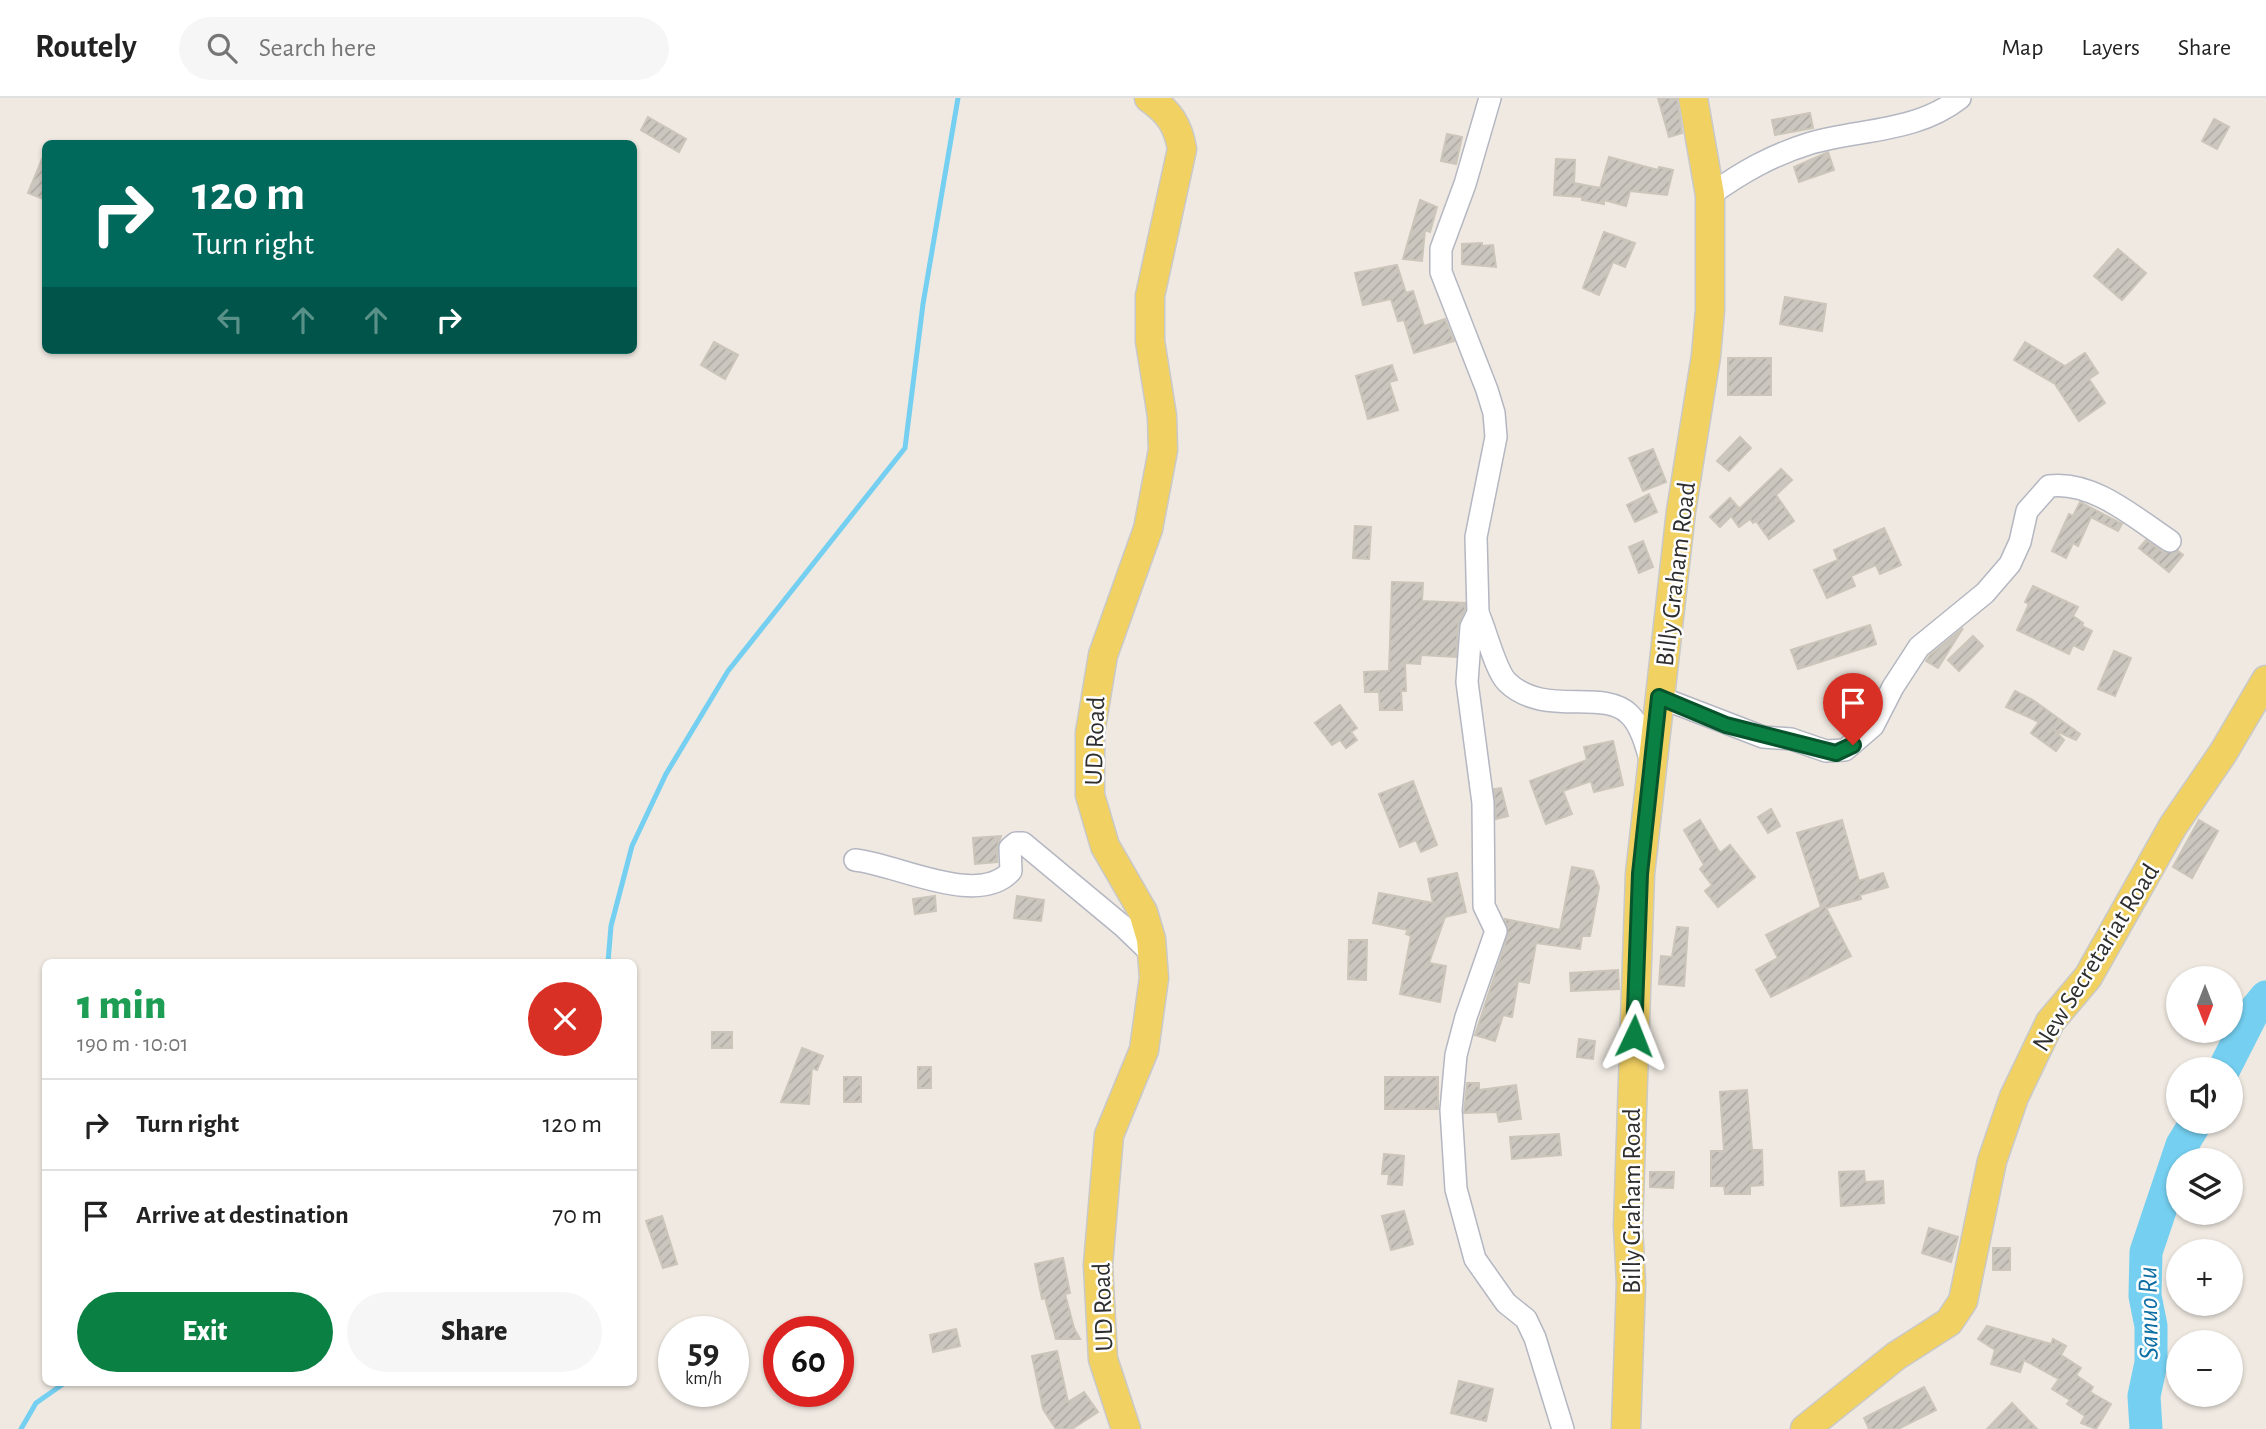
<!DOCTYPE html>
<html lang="en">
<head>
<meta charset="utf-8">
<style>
  body { margin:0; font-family:"Alegreya Sans",sans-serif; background:#f6f6f6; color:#222; height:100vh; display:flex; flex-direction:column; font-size:26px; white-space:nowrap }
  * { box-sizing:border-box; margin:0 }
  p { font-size:23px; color:#767676 }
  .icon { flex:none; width:38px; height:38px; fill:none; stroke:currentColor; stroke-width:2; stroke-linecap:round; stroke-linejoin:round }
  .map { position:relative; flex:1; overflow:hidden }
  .side { position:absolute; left:42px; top:861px; width:595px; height:427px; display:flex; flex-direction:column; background:#fff; border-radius:10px; box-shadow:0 2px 5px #0004 }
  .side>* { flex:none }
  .banner { position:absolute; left:42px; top:42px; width:595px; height:214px; border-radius:10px; box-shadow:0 2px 5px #0004; background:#00695c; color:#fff; overflow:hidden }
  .needle { width:46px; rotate:180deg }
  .controls { position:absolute; left:2166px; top:868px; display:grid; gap:14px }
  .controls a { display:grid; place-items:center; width:77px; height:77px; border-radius:50%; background:#fff; box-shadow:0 2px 5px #0004; font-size:35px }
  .speed { position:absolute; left:658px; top:1218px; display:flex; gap:14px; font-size:35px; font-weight:700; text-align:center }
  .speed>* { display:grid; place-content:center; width:91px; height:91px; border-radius:50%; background:#fff; box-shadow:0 2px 5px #0004; line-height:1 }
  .speed small { font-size:18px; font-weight:400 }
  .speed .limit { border:10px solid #d22; background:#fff; color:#111 }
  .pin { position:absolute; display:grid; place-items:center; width:60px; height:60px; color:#fff; margin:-72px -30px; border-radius:50% 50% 50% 0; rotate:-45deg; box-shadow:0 0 7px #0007 }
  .pin .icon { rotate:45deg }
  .me { position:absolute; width:77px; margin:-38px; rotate:2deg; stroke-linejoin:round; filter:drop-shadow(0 0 5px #0008) }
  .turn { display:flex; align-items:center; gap:24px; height:147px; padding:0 35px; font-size:32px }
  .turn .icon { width:91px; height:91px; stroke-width:2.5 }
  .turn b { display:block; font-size:49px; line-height:60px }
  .lanes { display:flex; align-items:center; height:66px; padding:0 35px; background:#0003; justify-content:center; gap:35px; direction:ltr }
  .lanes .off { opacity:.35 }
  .round { display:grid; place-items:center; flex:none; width:74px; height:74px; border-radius:37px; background:#f6f6f6 }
  .summary { display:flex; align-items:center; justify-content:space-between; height:119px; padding:0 35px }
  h1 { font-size:42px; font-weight:800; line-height:52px; color:#1e9e55 }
  .primary-button { display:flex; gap:14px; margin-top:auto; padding:14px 35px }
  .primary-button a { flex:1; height:80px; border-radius:42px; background:#0b8043; color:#fff; font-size:28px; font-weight:800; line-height:80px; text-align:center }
  .primary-button a+a { background:#f6f6f6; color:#222 }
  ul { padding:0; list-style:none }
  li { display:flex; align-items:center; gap:21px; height:91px; padding:0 35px; border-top:2px solid #e0e0e0 }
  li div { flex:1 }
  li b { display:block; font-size:26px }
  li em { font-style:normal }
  header { display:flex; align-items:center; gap:42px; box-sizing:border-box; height:98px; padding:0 35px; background:#fff; border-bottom:2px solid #e0e0e0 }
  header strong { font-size:33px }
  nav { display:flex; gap:38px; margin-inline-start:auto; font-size:24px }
  .search { width:490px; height:63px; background:#f6f6f6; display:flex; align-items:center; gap:18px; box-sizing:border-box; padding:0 24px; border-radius:38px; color:#767676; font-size:26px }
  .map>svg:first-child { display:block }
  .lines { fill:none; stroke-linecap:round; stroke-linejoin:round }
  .stream { stroke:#75cff0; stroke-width:5 }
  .river { stroke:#75cff0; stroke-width:33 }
  .building { fill:url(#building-hatch); stroke:#cbc5ba; stroke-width:2 }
  .minor-casing { stroke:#b4b7c1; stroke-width:24 }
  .major-casing { stroke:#c9c9c9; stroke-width:31 }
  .minor { stroke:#fff; stroke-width:21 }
  .major { stroke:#f2d163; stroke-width:28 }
  .route-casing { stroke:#07532c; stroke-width:18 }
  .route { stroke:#0b8043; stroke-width:12 }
  .labels { text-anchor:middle; stroke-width:5; stroke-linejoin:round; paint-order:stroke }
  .street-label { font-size:26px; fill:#2e2e2e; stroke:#fff }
  .water-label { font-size:28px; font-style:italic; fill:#0d6fa3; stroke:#fff }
</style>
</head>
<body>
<header>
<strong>Routely</strong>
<div class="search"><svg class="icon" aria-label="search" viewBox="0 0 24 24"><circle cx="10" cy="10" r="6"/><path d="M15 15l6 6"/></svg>Search here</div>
<nav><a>Map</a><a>Layers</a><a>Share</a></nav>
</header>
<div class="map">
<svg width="2266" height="1331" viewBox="0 0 2266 1331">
  <defs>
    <pattern id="building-hatch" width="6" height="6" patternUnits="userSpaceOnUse" patternTransform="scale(1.75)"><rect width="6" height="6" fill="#cbc7bf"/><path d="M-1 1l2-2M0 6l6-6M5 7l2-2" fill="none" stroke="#afaba4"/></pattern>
  </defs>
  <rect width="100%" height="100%" fill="#efe9e1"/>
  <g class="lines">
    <g class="stream">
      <path d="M 608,864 L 611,828 L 632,748 L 666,676 L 728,573 L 905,350 L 923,206 L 958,0"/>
      <path d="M 21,1331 L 36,1305 L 66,1284"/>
    </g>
    <g class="river">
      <path d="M 2224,971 L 2252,916 L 2266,899"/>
      <path d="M 2146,1331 L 2144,1298 L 2151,1265 L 2151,1228 L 2145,1198 L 2146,1154 L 2182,1047 L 2196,1024"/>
    </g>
  </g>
  <g class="building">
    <path d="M 1658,0 L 1677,0 L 1682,35 L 1669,39 Z"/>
    <path d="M 1810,15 L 1813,30 L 1775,37 L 1772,22 Z"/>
    <path d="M 648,19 L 686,41 L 679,54 L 641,32 Z"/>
    <path d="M 2214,21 L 2229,29 L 2217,51 L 2202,43 Z"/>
    <path d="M 1447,36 L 1462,39 L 1456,66 L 1441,63 Z"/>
    <path d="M 45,54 L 46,54 L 46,102 L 28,95 Z"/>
    <path d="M 1828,54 L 1834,72 L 1799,84 L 1794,69 Z"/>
    <path d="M 1609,59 L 1658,72 L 1659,69 L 1673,72 L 1667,97 L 1630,93 L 1626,108 L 1604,102 L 1604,106 L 1582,102 L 1582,99 L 1554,97 L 1556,61 L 1575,62 L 1574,85 L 1600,90 Z"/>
    <path d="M 1420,102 L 1437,109 L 1430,134 L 1425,132 L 1422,163 L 1403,161 Z"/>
    <path d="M 1604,134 L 1635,145 L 1625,169 L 1613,164 L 1599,197 L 1583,190 Z"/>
    <path d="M 1482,145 L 1482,148 L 1493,147 L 1496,169 L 1462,166 L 1462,146 Z"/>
    <path d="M 2118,151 L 2146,175 L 2122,202 L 2094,178 Z"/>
    <path d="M 1397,167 L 1406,195 L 1413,193 L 1424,228 L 1445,221 L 1454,243 L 1414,255 L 1404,222 L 1398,223 L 1391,201 L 1363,207 L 1355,175 Z"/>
    <path d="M 1785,199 L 1826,206 L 1822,233 L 1780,226 Z"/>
    <path d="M 714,244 L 738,257 L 725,281 L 701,267 Z"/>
    <path d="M 2025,244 L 2065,268 L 2085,255 L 2098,275 L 2089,281 L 2105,305 L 2079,323 L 2055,286 L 2014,262 Z"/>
    <rect x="1728" y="260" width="43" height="37"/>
    <path d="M 1392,267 L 1397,282 L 1389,284 L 1398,312 L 1368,321 L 1356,278 Z"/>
    <path d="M 1740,339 L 1751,350 L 1729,373 L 1717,363 Z"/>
    <path d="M 1653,351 L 1666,384 L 1643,393 L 1629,360 Z"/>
    <path d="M 1781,371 L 1792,382 L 1776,397 L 1794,423 L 1769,441 L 1756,423 L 1753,425 L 1750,421 L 1739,429 L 1731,418 L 1720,429 L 1710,419 L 1730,400 L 1739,410 L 1736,414 Z"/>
    <path d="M 1649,396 L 1657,414 L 1635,424 L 1627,407 Z"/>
    <path d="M 2080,404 L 2122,426 L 2118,433 L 2091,419 L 2078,448 L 2073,445 L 2066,460 L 2052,453 L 2069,416 L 2073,418 Z"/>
    <path d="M 1355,428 L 1371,429 L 1369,461 L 1353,460 Z"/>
    <path d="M 1884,430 L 1901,467 L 1880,476 L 1876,467 L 1851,478 L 1855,488 L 1827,500 L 1814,472 L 1838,462 L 1834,452 Z"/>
    <path d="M 2146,442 L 2163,454 L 2178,453 L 2183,457 L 2169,474 L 2139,450 Z"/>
    <path d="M 1643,443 L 1653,469 L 1639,475 L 1629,449 Z"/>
    <path d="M 1392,484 L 1423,485 L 1422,503 L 1465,505 L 1465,512 L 1458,528 L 1456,559 L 1421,557 L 1420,566 L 1405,565 L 1406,593 L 1401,593 L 1402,612 L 1380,612 L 1379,594 L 1365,594 L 1364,574 L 1389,573 Z"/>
    <path d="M 2033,488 L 2078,509 L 2073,518 L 2083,525 L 2082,528 L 2092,533 L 2083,552 L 2073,547 L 2069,556 L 2017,532 L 2029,506 L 2025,504 Z"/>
    <path d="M 1870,527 L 1876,546 L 1798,571 L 1791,552 Z"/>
    <path d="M 1963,530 L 1938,570 L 1926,563 L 1930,557 Z"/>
    <path d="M 1973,538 L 1983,548 L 1959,573 L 1948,562 Z"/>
    <path d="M 2114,553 L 2131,560 L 2115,598 L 2098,591 Z"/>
    <path d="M 1840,584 L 1876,593 L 1868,608 L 1836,600 Z"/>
    <path d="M 2015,593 L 2033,602 L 2080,636 L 2076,642 L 2054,632 L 2064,642 L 2056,653 L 2031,635 L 2039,624 L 2006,609 Z"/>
    <path d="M 1340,607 L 1357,630 L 1351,634 L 1357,642 L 1346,650 L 1340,642 L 1332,647 L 1315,625 Z"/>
    <path d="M 1613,643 L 1623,687 L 1594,694 L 1591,683 L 1563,693 L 1572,716 L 1546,726 L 1530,683 L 1587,662 L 1584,649 Z"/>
    <path d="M 1413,683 L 1437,747 L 1421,754 L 1416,742 L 1400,749 L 1379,696 Z"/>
    <path d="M 1501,690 L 1508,718 L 1496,721 L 1494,691 Z"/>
    <path d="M 1771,711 L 1780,728 L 1768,735 L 1758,719 Z"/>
    <path d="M 1700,722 L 1720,755 L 1730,747 L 1755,779 L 1718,809 L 1705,793 L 1712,787 L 1700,771 L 1704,767 L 1684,732 Z"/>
    <path d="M 1842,722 L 1859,783 L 1883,775 L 1888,789 L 1860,797 L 1861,801 L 1826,810 L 1851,858 L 1771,899 L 1756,872 L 1778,860 L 1766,837 L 1821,809 L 1797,735 Z"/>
    <path d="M 2199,722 L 2218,733 L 2192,780 L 2173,769 Z"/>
    <path d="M 1001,738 L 997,750 L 997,764 L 975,766 L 973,740 Z"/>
    <path d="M 1572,769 L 1593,773 L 1599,789 L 1590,838 L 1582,838 L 1580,851 L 1536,845 L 1529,885 L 1518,883 L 1512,919 L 1503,917 L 1495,943 L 1475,937 L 1508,837 L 1505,821 L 1560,832 Z"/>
    <path d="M 1457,775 L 1466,814 L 1445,819 L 1429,865 L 1446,868 L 1440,904 L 1400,896 L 1411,838 L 1406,836 L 1408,832 L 1373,825 L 1379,795 L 1433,805 L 1428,781 Z"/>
    <path d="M 935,798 L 936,813 L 915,816 L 913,801 Z"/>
    <path d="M 1017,798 L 1044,802 L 1041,823 L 1014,820 Z"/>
    <path d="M 1677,829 L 1688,830 L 1684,888 L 1659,886 L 1661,858 L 1672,859 Z"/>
    <path d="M 1349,842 L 1367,842 L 1366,882 L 1348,881 Z"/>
    <path d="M 1618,872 L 1619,891 L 1571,893 L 1570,875 Z"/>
    <rect x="712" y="934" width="20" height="16"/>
    <path d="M 1579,941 L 1595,943 L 1593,961 L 1577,959 Z"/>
    <path d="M 802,950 L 823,958 L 817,972 L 812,970 L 809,1006 L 781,1004 Z"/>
    <rect x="918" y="969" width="13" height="21"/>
    <rect x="844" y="979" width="17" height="25"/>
    <rect x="1385" y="979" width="53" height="32"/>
    <path d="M 1467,985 L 1479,985 L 1479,992 L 1516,987 L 1521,1021 L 1499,1024 L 1497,1014 L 1464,1015 Z"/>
    <path d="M 1747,992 L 1752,1052 L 1762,1052 L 1763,1087 L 1750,1088 L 1750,1096 L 1725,1096 L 1724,1088 L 1711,1088 L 1711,1053 L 1724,1053 L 1720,994 Z"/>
    <path d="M 1559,1036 L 1561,1057 L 1512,1061 L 1510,1039 Z"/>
    <path d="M 1384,1056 L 1404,1058 L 1402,1087 L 1388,1086 L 1389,1076 L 1382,1076 Z"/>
    <path d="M 1864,1073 L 1865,1084 L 1883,1083 L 1884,1105 L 1841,1108 L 1839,1074 Z"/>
    <path d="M 1650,1074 L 1674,1074 L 1673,1090 L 1650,1089 Z"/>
    <path d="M 1404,1113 L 1413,1146 L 1391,1152 L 1382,1118 Z"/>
    <path d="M 662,1118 L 677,1166 L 663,1170 L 646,1123 Z"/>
    <path d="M 1929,1130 L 1958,1139 L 1951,1164 L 1922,1155 Z"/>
    <rect x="1993" y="1150" width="17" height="22"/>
    <path d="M 1063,1160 L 1070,1195 L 1065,1196 L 1074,1230 L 1080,1241 L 1056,1241 L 1045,1200 L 1042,1201 L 1035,1166 Z"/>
    <path d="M 1987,1228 L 2051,1246 L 2053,1241 L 2066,1248 L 2061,1257 L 2081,1270 L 2076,1277 L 2093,1289 L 2090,1294 L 2111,1306 L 2096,1331 L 2081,1325 L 2085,1318 L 2067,1306 L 2070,1302 L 2052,1291 L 2059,1281 L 2024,1262 L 2020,1274 L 1991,1266 L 1995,1252 L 1978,1241 Z"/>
    <path d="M 956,1231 L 960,1248 L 933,1254 L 930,1237 Z"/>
    <path d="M 1057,1253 L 1068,1304 L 1084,1294 L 1098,1314 L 1072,1331 L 1056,1331 L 1043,1311 L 1032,1258 Z"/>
    <path d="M 1459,1283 L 1493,1291 L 1486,1323 L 1451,1315 Z"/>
    <path d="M 1924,1289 L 1936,1312 L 1898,1331 L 1869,1331 L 1864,1320 Z"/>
    <path d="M 2012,1305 L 2037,1331 L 1987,1331 Z"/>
  </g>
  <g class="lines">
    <defs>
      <g id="minor">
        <path d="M 1490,0 L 1465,86 L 1441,151 L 1441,174 L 1487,292 L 1494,315 L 1496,339 L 1476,439 L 1478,515 L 1471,529 L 1467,584 L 1483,705 L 1484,808 L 1496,833 L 1466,919 L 1456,957 L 1451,1012 L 1456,1091 L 1475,1161 L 1506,1205 L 1526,1221 L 1535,1240 L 1563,1331"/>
        <path d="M 1710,97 C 1742,74 1772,57 1811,45 C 1861,31 1917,34 1960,0"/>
        <path d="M 1478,515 C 1486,532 1495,572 1507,584 C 1544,620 1603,590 1629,616 C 1641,627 1647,650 1651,665"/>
        <path d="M 1659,599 L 1763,639 L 1791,641 L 1826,653 L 1845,652 L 1873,628 L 1893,589 L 1919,549 L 1985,495 L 2010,466 L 2020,444 L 2027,413 L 2049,388 C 2093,382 2135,420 2170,443"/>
        <path d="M 855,762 C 897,766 978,810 1011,773 L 1010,750 L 1016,745 L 1023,745 L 1124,829 L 1152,856"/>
      </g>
      <g id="major">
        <path d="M 1126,1331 L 1103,1261 L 1098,1167 L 1109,1037 L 1144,952 L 1154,880 L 1151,841 L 1143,814 L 1105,748 L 1090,697 L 1090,635 L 1103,557 L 1148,431 L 1163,352 L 1162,318 L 1150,243 L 1150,198 L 1182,51 C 1178,27 1169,14 1149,0"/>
        <path d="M 1626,1331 L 1631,1185 L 1628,1128 L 1640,776 L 1681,413 L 1706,258 L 1710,212 L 1710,97 L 1693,0"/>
        <path d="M 1805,1331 L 1896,1258 L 1949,1224 L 1963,1203 L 1992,1063 L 2014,999 L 2050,924 L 2088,879 L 2173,728 L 2223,655 L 2266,582"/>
      </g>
    </defs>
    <use href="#minor" class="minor-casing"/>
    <use href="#major" class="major-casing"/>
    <use href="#minor" class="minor"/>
    <use href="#major" class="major"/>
  </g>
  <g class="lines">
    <defs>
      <path id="route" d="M 1634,938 L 1640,776 L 1659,599 L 1726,627 L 1836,655 L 1853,647"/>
    </defs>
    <use href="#route" class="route-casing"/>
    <use href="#route" class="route"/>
  </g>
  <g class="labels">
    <g class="street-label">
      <text transform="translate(1675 476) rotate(-83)" y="9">Billy Graham Road</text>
      <text transform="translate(1094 643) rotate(-88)" y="9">UD Road</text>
      <text transform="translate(2095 859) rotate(-58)" y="9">New Secretariat Road</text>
      <text transform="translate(1631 1103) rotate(-90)" y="9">Billy Graham Road</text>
      <text transform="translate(1102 1209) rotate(-92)" y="9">UD Road</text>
    </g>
    <g class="water-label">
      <text transform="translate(2147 1215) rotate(-91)" y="10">Sanuo Ru</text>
    </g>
  </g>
</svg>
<div class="controls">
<a><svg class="needle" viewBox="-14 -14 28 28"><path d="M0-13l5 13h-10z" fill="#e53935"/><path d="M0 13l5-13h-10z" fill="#767676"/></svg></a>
<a><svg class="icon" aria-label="sound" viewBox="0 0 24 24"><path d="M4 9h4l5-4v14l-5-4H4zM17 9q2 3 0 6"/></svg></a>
<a><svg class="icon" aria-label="layers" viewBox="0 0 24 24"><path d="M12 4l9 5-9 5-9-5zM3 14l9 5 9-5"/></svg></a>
<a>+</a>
<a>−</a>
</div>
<div class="speed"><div>59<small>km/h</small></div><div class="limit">60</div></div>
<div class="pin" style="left:1853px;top:647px;background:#d93025"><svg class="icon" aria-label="arrive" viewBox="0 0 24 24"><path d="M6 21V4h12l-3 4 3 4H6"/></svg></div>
<svg class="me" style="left:1634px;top:938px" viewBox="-20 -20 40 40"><path d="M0-17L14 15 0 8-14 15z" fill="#0b8043" stroke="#fff" stroke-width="4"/></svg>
<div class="banner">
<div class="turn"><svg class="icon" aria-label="right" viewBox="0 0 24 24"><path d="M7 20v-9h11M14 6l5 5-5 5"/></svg><div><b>120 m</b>Turn right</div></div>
<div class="lanes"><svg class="icon off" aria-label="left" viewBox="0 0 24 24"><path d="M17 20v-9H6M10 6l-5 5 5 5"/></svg><svg class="icon off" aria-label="ahead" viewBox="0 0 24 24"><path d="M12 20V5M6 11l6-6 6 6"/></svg><svg class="icon off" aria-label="ahead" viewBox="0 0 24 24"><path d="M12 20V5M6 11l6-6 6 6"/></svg><svg class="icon" aria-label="right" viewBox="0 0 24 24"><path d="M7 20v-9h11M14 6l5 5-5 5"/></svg></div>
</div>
<section class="side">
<div class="summary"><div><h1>1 min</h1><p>190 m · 10:01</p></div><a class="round" style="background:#d93025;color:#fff"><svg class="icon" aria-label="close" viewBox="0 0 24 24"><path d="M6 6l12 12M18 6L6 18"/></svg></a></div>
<ul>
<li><svg class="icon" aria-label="right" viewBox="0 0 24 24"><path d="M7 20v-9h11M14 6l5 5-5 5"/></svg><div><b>Turn right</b></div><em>120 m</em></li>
<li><svg class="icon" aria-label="arrive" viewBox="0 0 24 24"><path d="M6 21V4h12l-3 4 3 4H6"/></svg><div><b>Arrive at destination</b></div><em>70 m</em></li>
</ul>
<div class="primary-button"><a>Exit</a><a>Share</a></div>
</section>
</div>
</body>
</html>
